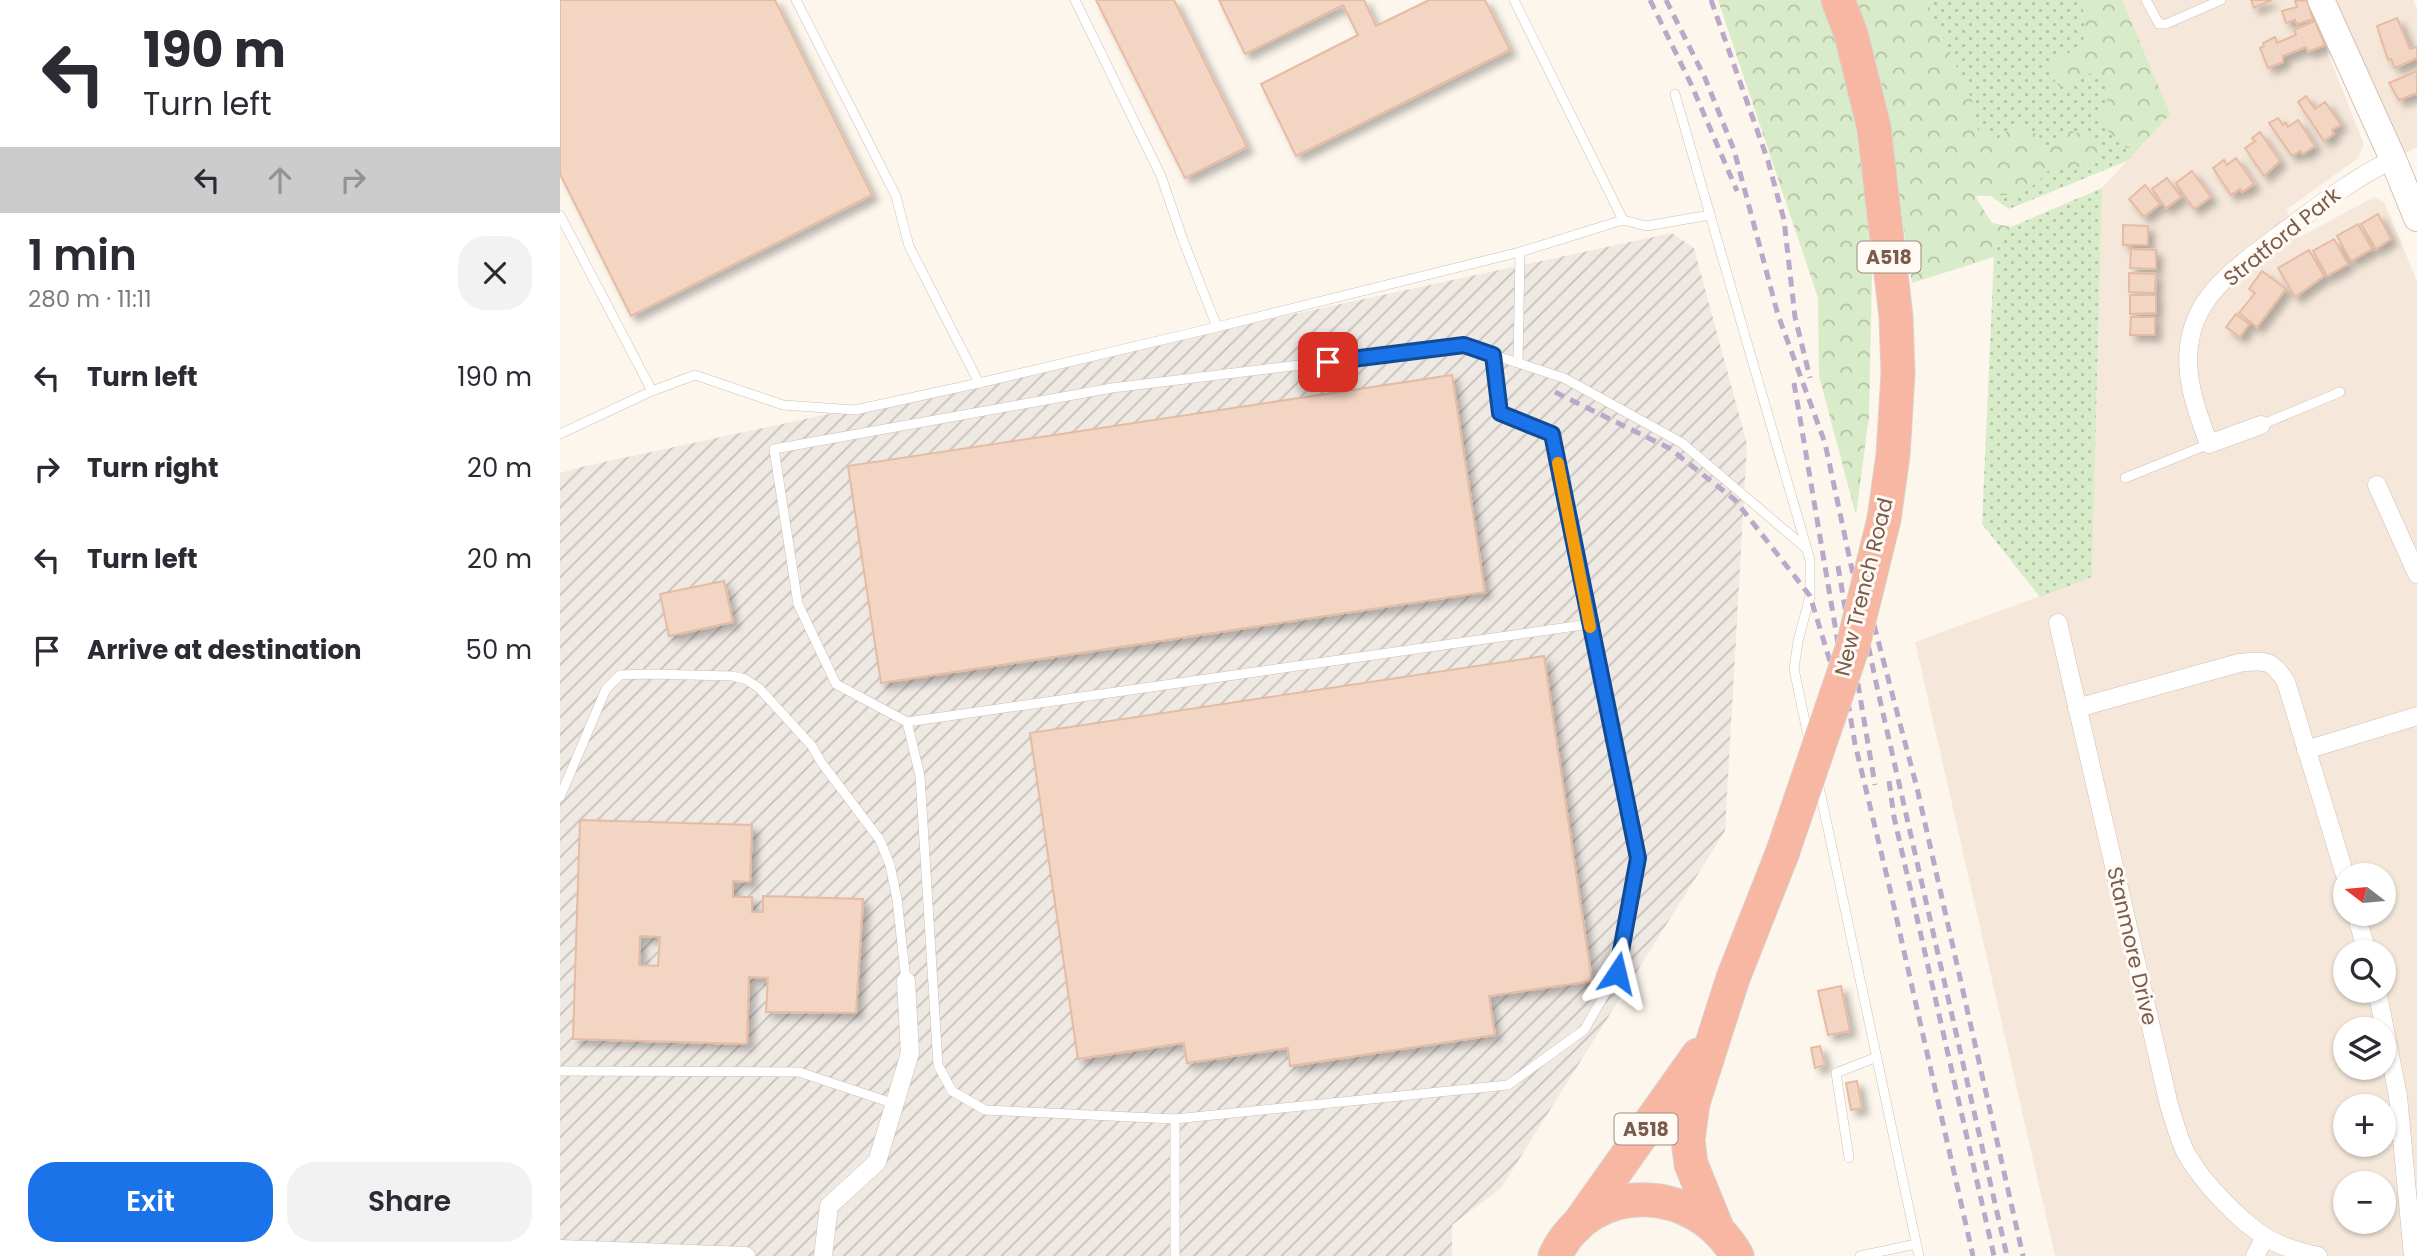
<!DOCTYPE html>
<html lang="en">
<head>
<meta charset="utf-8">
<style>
  body { margin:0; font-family:Poppins,sans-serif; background:#f2f2f3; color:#2b2b33; height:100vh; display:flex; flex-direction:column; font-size:26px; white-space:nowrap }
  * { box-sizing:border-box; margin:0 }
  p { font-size:23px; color:#7c7c81 }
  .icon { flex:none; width:38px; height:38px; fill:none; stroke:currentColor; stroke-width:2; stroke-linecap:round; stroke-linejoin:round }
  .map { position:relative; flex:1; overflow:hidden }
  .details { display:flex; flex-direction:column; background:#fff; width:560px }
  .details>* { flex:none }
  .hud { background:#fff; color:#2b2b33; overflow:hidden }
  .needle { width:46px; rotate:286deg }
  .tools { position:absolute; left:1773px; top:863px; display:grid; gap:14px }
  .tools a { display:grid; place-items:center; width:63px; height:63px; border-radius:50%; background:#fff; box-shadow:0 2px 5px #0004; font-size:35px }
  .pin { position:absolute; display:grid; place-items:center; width:60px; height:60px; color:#fff; margin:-30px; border-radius:14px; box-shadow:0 4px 10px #0006 }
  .me { position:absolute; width:77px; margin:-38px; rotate:10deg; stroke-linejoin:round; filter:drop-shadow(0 0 5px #0008) }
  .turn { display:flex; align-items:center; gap:24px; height:147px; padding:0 28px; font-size:32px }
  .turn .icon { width:91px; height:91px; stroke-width:2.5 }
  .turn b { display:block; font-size:49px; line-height:60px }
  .lanes { display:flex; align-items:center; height:66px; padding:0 28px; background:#0003; justify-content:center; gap:35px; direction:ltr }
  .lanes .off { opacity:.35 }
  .round { display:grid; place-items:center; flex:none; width:74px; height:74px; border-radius:28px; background:#f2f2f3 }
  .overview { display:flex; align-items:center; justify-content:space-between; height:119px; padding:0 28px }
  h1 { font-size:42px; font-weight:600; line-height:52px }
  .primary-button { display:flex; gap:14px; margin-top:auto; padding:14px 28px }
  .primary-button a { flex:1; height:80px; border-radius:28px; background:#1a73e8; color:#fff; font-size:28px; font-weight:600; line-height:80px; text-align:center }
  .primary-button a+a { background:#f2f2f3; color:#2b2b33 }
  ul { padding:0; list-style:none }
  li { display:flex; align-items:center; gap:21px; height:91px; padding:0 28px }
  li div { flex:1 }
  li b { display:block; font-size:26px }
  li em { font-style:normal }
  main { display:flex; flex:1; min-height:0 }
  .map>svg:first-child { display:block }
  .residential { fill:#f5e8da; fill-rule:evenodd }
  .industrial { fill:url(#industrial-furrows) }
  .green { fill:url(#green-dots) }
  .forest { fill:url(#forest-crowns) }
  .building { fill:#f3d5c3; stroke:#e6bba3; stroke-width:2; fill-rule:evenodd; filter:url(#shadow) }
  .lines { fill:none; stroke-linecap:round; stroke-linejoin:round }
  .lane-casing { stroke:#d1beb0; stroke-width:10 }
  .street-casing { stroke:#d1beb0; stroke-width:19 }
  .secondary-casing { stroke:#d6c0b0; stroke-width:28 }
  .highway-casing { stroke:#dad1cd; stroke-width:35 }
  .lane { stroke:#fff; stroke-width:9 }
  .street { stroke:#fff; stroke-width:18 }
  .secondary { stroke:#fff; stroke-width:26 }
  .highway { stroke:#f7b7a3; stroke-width:33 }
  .rail { stroke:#b9a8c9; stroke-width:5; stroke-dasharray:10 7; stroke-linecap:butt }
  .highway-bridge-casing { stroke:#dad1cd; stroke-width:35; stroke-linecap:butt }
  .highway-bridge { stroke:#f7b7a3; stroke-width:33 }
  .route-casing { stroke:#114b97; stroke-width:18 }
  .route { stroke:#1a73e8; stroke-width:12 }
  .slow { stroke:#f59e0b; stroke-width:12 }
  .labels { text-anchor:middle; stroke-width:6; stroke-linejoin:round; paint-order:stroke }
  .shield { fill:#fffaf3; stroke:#a28b7f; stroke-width:2 }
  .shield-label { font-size:19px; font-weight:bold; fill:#7a5c4d }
  .street-label { font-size:21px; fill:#7a5c4d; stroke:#fffaf3 }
</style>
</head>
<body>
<main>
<section class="details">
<div class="hud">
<div class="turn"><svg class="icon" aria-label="left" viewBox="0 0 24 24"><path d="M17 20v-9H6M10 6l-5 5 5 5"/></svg><div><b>190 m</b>Turn left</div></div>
<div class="lanes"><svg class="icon" aria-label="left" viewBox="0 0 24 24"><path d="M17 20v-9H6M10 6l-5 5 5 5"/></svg><svg class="icon off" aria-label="ahead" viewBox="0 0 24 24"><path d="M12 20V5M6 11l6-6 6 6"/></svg><svg class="icon off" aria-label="right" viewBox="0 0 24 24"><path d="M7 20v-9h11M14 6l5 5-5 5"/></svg></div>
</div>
<div class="overview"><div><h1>1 min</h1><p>280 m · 11:11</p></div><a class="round"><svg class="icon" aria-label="close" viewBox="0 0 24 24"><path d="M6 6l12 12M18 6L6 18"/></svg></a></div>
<ul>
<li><svg class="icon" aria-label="left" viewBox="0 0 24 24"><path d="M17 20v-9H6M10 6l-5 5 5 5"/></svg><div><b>Turn left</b></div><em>190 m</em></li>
<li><svg class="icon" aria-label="right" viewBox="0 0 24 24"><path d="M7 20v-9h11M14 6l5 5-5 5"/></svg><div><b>Turn right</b></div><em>20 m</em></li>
<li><svg class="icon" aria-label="left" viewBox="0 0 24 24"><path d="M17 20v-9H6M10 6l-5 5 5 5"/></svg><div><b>Turn left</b></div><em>20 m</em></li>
<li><svg class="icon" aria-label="arrive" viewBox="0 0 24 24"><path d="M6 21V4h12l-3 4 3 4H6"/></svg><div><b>Arrive at destination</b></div><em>50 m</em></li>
</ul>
<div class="primary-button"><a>Exit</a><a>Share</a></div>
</section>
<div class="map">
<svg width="1857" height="1256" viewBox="0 0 1857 1256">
  <defs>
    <pattern id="industrial-furrows" width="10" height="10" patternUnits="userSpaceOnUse" patternTransform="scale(1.75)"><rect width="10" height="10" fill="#efe9e4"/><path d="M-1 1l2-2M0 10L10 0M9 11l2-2" fill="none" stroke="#c7c0bb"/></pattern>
    <pattern id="green-dots" width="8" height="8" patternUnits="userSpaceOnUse" patternTransform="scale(1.75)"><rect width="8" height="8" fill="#d8ecc9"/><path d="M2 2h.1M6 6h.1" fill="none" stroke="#b4c2a5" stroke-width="1.8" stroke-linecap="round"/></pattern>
    <pattern id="forest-crowns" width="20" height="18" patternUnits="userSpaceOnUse" patternTransform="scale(1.75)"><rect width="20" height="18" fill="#d8ecc9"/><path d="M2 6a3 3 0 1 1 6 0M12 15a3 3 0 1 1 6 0" fill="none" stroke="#b4c2a5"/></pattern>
    <filter id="shadow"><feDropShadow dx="6" dy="6" stdDeviation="3.5" flood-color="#0004"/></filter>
  </defs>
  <rect width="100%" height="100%" fill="#fdf6ec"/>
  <path class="residential" d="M 1562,0 L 1853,0 L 1857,9 L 1857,147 L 1842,155 L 1784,25 L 1761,35 L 1804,145 L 1797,159 L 1726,210 L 1740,237 L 1814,197 L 1824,202 L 1857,281 L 1857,1256 L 1495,1256 L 1355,642 L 1532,577 L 1542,188 L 1610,114 ZM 1785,875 L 1824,875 L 1824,914 L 1785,914 ZM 1785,952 L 1824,952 L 1824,990 L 1785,990 ZM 1785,1029 L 1824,1029 L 1824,1068 L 1785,1068 ZM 1785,1106 L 1824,1106 L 1824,1144 L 1785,1144 ZM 1785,1183 L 1824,1183 L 1824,1222 L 1785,1222 Z"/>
  <path class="industrial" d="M 1112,233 L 1134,248 L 1187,444 L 1165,831 L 941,1188 L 892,1225 L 892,1256 L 0,1256 L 0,473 L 21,467 Z"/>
  <g class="green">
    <path d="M 1354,0 L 1562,0 L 1610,114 L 1567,161 L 1449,209 L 1407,179 Z"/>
    <path d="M 1542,188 L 1532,577 L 1480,597 L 1422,524 L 1434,257 L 1439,242 L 1451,227 Z"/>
  </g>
  <g class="forest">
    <path d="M 1158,0 L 1263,0 L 1272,22 L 1298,117 L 1312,272 L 1309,416 L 1296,515 L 1259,376 L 1258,298 Z"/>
    <path d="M 1297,0 L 1366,0 L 1412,100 L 1419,135 L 1433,133 L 1437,139 L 1454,126 L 1477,134 L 1489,149 L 1508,130 L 1531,137 L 1544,153 C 1526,166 1515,172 1492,166 C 1466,199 1454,195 1415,196 L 1432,223 L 1451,227 L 1439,242 L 1434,257 L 1352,283 L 1324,101 Z"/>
    <path d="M 1521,0 L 1562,0 L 1610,114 L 1581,146 L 1566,148 L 1543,126 L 1539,113 L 1547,105 L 1547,86 L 1542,69 L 1499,86 L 1491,76 L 1491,64 L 1520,46 L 1527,31 Z"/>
  </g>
  <g class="building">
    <path d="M 0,0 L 215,0 L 312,195 L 71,316 L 0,174 Z"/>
    <path d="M 536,0 L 614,0 L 687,147 L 625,178 Z"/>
    <path d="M 659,0 L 804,0 L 816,26 L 869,0 L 925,0 L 950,50 L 736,156 L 701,84 L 798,35 L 783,5 L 685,54 Z"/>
    <path d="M 1691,0 L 1712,0 L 1694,8 Z"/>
    <path d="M 1747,0 L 1753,19 L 1737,24 L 1735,20 L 1726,23 L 1722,11 L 1737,7 L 1735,1 Z"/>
    <path d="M 1837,18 L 1850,49 L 1857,47 L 1857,58 L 1835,68 L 1831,59 L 1828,60 L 1817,26 Z"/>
    <path d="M 1755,21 L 1765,45 L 1748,52 L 1746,47 L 1723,56 L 1723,62 L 1708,68 L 1700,48 L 1704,46 L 1703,43 L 1715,37 L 1717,43 L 1736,35 L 1734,30 Z"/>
    <path d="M 1857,71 L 1857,93 L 1839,100 L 1829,83 Z"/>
    <path d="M 1746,96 L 1755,109 L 1765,102 L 1781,125 L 1772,130 L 1774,134 L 1764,141 L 1738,102 Z"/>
    <path d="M 1718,118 L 1723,125 L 1726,123 L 1728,127 L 1738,120 L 1755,146 L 1743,154 L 1740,151 L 1732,156 L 1709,123 Z"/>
    <path d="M 1700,132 L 1720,161 L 1704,176 L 1685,148 L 1695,141 L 1692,138 Z"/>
    <path d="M 1676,158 L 1694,184 L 1682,192 L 1680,189 L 1671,195 L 1653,168 L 1664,160 L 1667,165 Z"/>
    <path d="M 1632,171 L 1651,197 L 1634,209 L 1616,183 Z"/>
    <path d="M 1607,178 L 1621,197 L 1606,208 L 1592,189 Z"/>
    <path d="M 1585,185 L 1600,204 L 1584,217 L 1569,199 Z"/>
    <path d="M 1818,214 L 1831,239 L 1816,249 L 1801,224 Z"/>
    <path d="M 1798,224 L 1812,249 L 1791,261 L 1777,236 Z"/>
    <path d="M 1563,225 L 1588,226 L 1588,245 L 1563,245 Z"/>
    <path d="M 1774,239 L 1788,264 L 1767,276 L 1753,251 Z"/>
    <path d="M 1571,249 L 1596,250 L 1596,269 L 1570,268 Z"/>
    <path d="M 1749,250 L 1764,276 L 1735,297 L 1718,268 Z"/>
    <path d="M 1702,271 L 1726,289 L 1697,327 L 1679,313 L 1695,293 L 1689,289 Z"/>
    <path d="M 1569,273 L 1596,274 L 1595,293 L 1569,292 Z"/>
    <path d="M 1570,295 L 1596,295 L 1596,313 L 1570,314 Z"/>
    <path d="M 1676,314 L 1689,324 L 1680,337 L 1666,327 Z"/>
    <path d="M 1571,317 L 1595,317 L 1595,335 L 1570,335 Z"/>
    <path d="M 892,375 L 925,592 L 321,683 L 288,466 Z"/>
    <path d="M 164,581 L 173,622 L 109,636 L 100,594 Z"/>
    <path d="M 984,656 L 1032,981 L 929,996 L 935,1035 L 730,1066 L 728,1048 L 627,1063 L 624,1043 L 518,1059 L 470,733 Z"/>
    <path d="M 20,820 L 192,825 L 190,882 L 173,881 L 173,897 L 192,897 L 192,912 L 203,912 L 203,896 L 303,899 L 296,1013 L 206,1012 L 208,978 L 189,977 L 187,1044 L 13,1039 ZM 80,936 L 100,937 L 98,966 L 79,965 Z"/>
    <path d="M 1281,986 L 1290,1031 L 1268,1035 L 1258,991 Z"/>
    <path d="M 1260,1046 L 1265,1065 L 1255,1068 L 1251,1048 Z"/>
    <path d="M 1297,1081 L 1302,1108 L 1291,1110 L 1286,1083 Z"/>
  </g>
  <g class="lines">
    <defs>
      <g id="lane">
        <path d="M 236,0 L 336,196 L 349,246 L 419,383"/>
        <path d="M 515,0 L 601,176 L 623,240 L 657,327"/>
        <path d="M 954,0 L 1063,220"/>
        <path d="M 1586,0 L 1599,24 L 1606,24 L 1661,0"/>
        <path d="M 1115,94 L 1250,560 L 1250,596 L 1238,641 L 1234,669 L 1249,741"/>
        <path d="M 0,215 L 92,391"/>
        <path d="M 933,355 L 940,413 L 992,434 L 1030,624"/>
        <path d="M 958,363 L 960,252"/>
        <path d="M 1701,425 L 1780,392"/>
        <path d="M 0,434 L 92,391 L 135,375 L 223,405 L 295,410 L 419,383 L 657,327 L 960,252 L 1063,220 L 1086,226 L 1150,215"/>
        <path d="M 1565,478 L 1649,444"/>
        <path d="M 1030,624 L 1078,858 L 1057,973 L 1024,1030 L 948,1085 L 615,1119 L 425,1110 L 392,1091 L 378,1065 L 360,776 L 347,722 Z"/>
        <path d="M 347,722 L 276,684 L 238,604 L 214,449 L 552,388 L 903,345 L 1004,378 L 1122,443 L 1247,549"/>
        <path d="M 1258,782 L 1359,1256"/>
        <path d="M 0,797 L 46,689 L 60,675 L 89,674 L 172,676 L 185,679 L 199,688 L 252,746 L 261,762 L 320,840 L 330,865 L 337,899 L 346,981"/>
        <path d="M 0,1071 L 239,1072 L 335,1104"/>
        <path d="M 615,1119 L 615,1256"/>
        <path d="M 1289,1158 L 1276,1073 L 1317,1057"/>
        <path d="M 1300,1256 L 1356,1244"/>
      </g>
      <g id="street">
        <path d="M 1701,425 L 1649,444 C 1636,410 1622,372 1631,335 C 1633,325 1640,309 1646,301 C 1664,275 1693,255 1718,236 C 1755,208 1791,180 1833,159"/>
        <path d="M 1817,485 L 1857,574"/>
        <path d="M 1498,623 L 1609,1105 C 1614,1120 1618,1137 1625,1151 C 1640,1180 1679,1221 1707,1238 C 1722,1247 1740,1252 1758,1256"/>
        <path d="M 1517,708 L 1679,663 C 1705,660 1712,659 1726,682 L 1785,875"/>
        <path d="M 1746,750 L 1857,716"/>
        <path d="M 1796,914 L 1807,952"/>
        <path d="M 1817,990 L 1838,1096 L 1853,1256"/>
        <path d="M 0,1249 L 186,1256"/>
        <path d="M 263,1256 L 269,1206 L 317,1162 L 350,1053 L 346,981"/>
        <path d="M 1695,1256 L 1705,1237"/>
      </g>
      <path id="secondary" d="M 1761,0 L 1833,159 L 1857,218"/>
      <g id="highway">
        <path d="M 1278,0 L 1291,34 L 1314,128 L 1336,317 L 1338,373 L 1333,455 L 1324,519"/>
        <path d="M 1017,1226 L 1138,1055"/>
        <path d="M 1157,1228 L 1131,1164 L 1128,1140 L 1133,1103 L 1173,978 L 1222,854"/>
        <path d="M 995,1256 C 1032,1178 1137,1184 1177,1256"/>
      </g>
    </defs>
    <use href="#lane" class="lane-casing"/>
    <use href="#street" class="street-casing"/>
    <use href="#secondary" class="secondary-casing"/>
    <use href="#highway" class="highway-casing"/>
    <use href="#lane" class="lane"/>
    <use href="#street" class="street"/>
    <use href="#secondary" class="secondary"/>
    <use href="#highway" class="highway"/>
    <g class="rail">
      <path d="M 1090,0 L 1131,84 L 1177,191"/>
      <path d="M 1106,0 L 1145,78 L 1174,150 L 1218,315 L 1265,443 L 1317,687 L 1447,1256"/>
      <path d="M 1151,0 L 1208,161 L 1224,220 L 1235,317 L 1250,378"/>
      <path d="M 1234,383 L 1295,744 L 1329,885 L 1413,1256"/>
      <path d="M 995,392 L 1109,448 L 1175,500 L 1250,596 L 1277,684"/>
      <path d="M 1278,566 L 1315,785"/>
      <path d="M 1314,625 L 1357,788 L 1463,1256"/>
      <path d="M 1329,781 L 1334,817 L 1434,1256"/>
    </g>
    <defs>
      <path id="highway-bridge" d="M 1222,854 L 1292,649 L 1324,519"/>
    </defs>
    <use href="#highway-bridge" class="highway-bridge-casing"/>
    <use href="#highway-bridge" class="highway-bridge"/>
  </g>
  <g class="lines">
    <defs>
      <path id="route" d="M 768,362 L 904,345 L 933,355 L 940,413 L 992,434 L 1078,858 L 1057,973"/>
    </defs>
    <use href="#route" class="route-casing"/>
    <use href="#route" class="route"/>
    <path class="slow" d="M 998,463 L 1030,627"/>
  </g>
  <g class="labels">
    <g class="shield">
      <rect x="1297.5" y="241.5" width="63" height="31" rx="5"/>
      <rect x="1054.5" y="1113.5" width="63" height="31" rx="5"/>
    </g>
    <g class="shield-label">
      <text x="1329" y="264">A518</text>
      <text x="1086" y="1136">A518</text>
    </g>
    <g class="street-label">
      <text transform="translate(1722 237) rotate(-39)" y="7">Stratford Park</text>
      <text transform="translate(1304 587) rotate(-76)" y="7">New Trench Road</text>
      <text transform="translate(1572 946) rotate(77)" y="7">Stanmore Drive</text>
    </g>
  </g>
</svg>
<div class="tools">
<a><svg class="needle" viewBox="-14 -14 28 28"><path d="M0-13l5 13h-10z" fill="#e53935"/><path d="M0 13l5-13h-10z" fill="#7c7c81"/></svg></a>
<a><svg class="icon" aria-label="search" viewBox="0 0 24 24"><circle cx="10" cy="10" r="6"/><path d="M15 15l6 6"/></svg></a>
<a><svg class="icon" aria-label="layers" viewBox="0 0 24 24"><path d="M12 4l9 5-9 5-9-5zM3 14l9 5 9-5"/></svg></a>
<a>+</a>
<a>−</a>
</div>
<div class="pin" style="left:768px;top:362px;background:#d93025"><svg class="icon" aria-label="arrive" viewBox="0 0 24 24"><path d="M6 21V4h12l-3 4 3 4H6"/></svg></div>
<svg class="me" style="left:1057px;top:973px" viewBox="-20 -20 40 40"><path d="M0-17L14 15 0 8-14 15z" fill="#1a73e8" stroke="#fff" stroke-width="4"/></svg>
</div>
</main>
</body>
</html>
